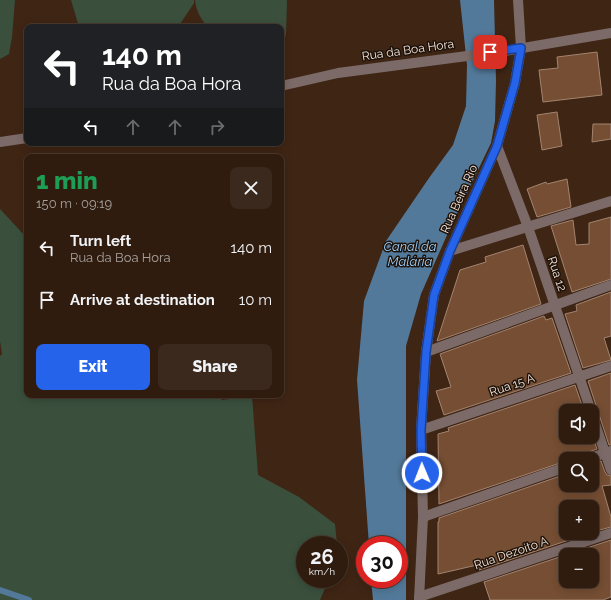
<!DOCTYPE html>
<html lang="en">
<head>
<meta charset="utf-8">
<style>
  body { margin:0; font-family:Raleway,sans-serif; background:#3b291d; color:#f1f3f6; height:100vh; display:flex; flex-direction:column; font-size:15px; white-space:nowrap }
  * { box-sizing:border-box; margin:0 }
  p { font-size:13px; color:#a7a19e }
  .icon { flex:none; width:22px; height:22px; fill:none; stroke:currentColor; stroke-width:2; stroke-linecap:round; stroke-linejoin:round }
  .map { position:relative; flex:1; overflow:hidden }
  .drawer { position:absolute; left:24px; top:154px; width:260px; height:244px; display:flex; flex-direction:column; background:#2f1c0f; border-radius:8px; box-shadow:0 2px 10px #0003,0 0 0 1px #4a3a2f }
  .drawer>* { flex:none }
  .hud { position:absolute; left:24px; top:24px; width:260px; height:122px; border-radius:8px; box-shadow:0 2px 10px #0003,0 0 0 1px #4a3a2f; background:#202124; color:#fff; overflow:hidden }
  .controls { position:absolute; left:559px; top:404px; display:grid; gap:8px }
  .controls a { display:grid; place-items:center; width:40px; height:40px; border-radius:8px; background:#2f1c0f; box-shadow:0 2px 10px #0003,0 0 0 1px #4a3a2f; font-size:20px }
  .speed { position:absolute; left:296px; top:536px; display:flex; gap:8px; font-size:20px; font-weight:700; text-align:center }
  .speed>* { display:grid; place-content:center; width:52px; height:52px; border-radius:50%; background:#2f1c0f; box-shadow:0 2px 10px #0003,0 0 0 1px #4a3a2f; line-height:1 }
  .speed small { font-size:10px; font-weight:400 }
  .speed .limit { border:6px solid #d22; background:#fff; color:#111 }
  .pin { position:absolute; display:grid; place-items:center; width:34px; height:34px; color:#fff; margin:-17px; border-radius:8px; box-shadow:0 2px 6px #0006 }
  .me { position:absolute; width:44px; margin:-22px; rotate:359deg; stroke-linejoin:round; filter:drop-shadow(0 0 3px #0008) }
  .turn { display:flex; align-items:center; gap:14px; height:84px; padding:0 12px; font-size:18px }
  .turn .icon { width:52px; height:52px; stroke-width:2.5 }
  .turn b { display:block; font-size:28px; line-height:34px }
  .lanes { display:flex; align-items:center; height:38px; padding:0 12px; background:#0003; justify-content:center; gap:20px; direction:ltr }
  .lanes .off { opacity:.35 }
  .round { display:grid; place-items:center; flex:none; width:42px; height:42px; border-radius:8px; background:#3b291d }
  .head { display:flex; align-items:center; justify-content:space-between; height:68px; padding:0 12px }
  h1 { font-size:24px; font-weight:800; line-height:30px; color:#1e9e55 }
  .cta { display:flex; gap:8px; margin-top:auto; padding:8px 12px }
  .cta a { flex:1; height:46px; border-radius:8px; background:#2563eb; color:#fff; font-size:16px; font-weight:800; line-height:46px; text-align:center }
  .cta a+a { background:#3b291d; color:#f1f3f6 }
  ul { padding:0; list-style:none }
  li { display:flex; align-items:center; gap:12px; height:52px; padding:0 12px }
  li div { flex:1 }
  li b { display:block; font-size:15px }
  li em { font-style:normal }
  .map>svg:first-child { display:block }
  .green { fill:#3a503d }
  .water { fill:#53799a }
  .lines { fill:none; stroke-linecap:round; stroke-linejoin:round }
  .stream { stroke:#53799a; stroke-width:6 }
  .building { fill:#754e33; stroke:#a38470; fill-rule:evenodd }
  .minor { stroke:#7b6a68; stroke-width:10 }
  .route-casing { stroke:#184099; stroke-width:10 }
  .route { stroke:#2563eb; stroke-width:7 }
  .labels { text-anchor:middle; stroke-width:3; stroke-linejoin:round; paint-order:stroke }
  .street-label { font-size:12px; fill:#f5e4d9; stroke:#1d120a }
  .water-label { font-size:13px; font-style:italic; fill:#9fcff9; stroke:#1d120a }
</style>
</head>
<body>
<div class="map">
<svg width="611" height="600" viewBox="0 0 611 600">
  <rect width="100%" height="100%" fill="#3f2514"/>
  <g class="green">
    <path d="M 0,0 L 15,0 L 12,37 L 9,54 L 0,59 Z"/>
    <path d="M 71,0 L 194,0 L 194,3 L 178,27 L 79,27 Z"/>
    <path d="M 195,0 L 287,0 L 286,34 L 282,50 L 281,51 L 281,27 L 209,27 C 201,21 196,10 195,0 Z"/>
    <path d="M 0,209 L 27,238 L 27,395 L 219,395 L 222,400 L 252,396 L 258,475 L 299,497 L 335,524 L 337,545 L 305,545 L 305,579 L 329,579 L 320,600 L 0,600 L 0,356 L 2,354 L 0,341 Z"/>
  </g>
  <path class="water" d="M 460,0 L 494,0 L 496,81 L 495,121 L 491,143 L 451,226 L 421,294 L 406,346 L 406,600 L 373,600 L 371,579 L 399,579 L 399,545 L 369,545 L 357,380 L 364,301 L 386,241 L 429,178 L 453,145 L 466,106 L 467,65 Z"/>
  <g class="lines">
    <path class="stream" d="M 0,590 L 29,600"/>
  </g>
  <g class="building">
    <path d="M 597,52 L 602,95 L 543,102 L 539,70 L 558,68 L 557,57 Z"/>
    <path d="M 557,112 L 562,146 L 542,150 L 537,115 Z"/>
    <path d="M 593,124 L 611,124 L 611,139 L 592,142 Z"/>
    <path d="M 567,179 L 571,207 L 537,217 L 527,189 L 546,182 L 547,184 Z"/>
    <path d="M 611,217 L 611,279 L 572,292 L 551,226 L 573,220 L 576,245 L 589,244 L 589,223 Z"/>
    <path d="M 523,245 L 541,304 L 437,341 L 460,270 L 486,262 L 485,257 Z"/>
    <path d="M 611,292 L 611,336 L 604,338 L 611,360 L 583,368 L 565,314 L 577,311 L 576,305 Z"/>
    <path d="M 544,316 L 546,320 L 552,318 L 571,373 L 444,415 L 436,391 L 451,387 L 440,354 Z"/>
    <path d="M 611,373 L 611,445 L 609,445 L 588,381 Z"/>
    <path d="M 575,385 L 584,411 L 566,411 L 566,437 L 592,437 L 592,435 L 597,449 L 586,453 L 583,455 L 582,459 L 566,459 L 566,461 L 439,504 L 438,434 L 449,431 L 448,428 Z"/>
    <path d="M 601,461 L 605,472 L 607,475 L 611,476 L 611,485 L 602,486 L 611,517 L 611,527 L 592,532 L 592,507 L 566,507 L 566,533 L 590,533 L 479,570 L 477,565 L 438,574 L 438,522 L 439,522 L 439,518 L 566,474 L 566,485 L 592,485 L 592,464 Z"/>
    <path d="M 611,540 L 611,597 L 603,600 L 490,600 L 484,582 ZM 566,555 L 592,555 L 592,581 L 566,581 Z"/>
  </g>
  <g class="lines">
    <g class="minor">
      <path d="M 281,86 L 338,73 L 505,51 L 611,33"/>
      <path d="M 0,142 L 27,138"/>
      <path d="M 497,146 L 528,227 L 591,411"/>
      <path d="M 450,251 L 611,201"/>
      <path d="M 426,352 L 611,285"/>
      <path d="M 592,415 L 611,470"/>
      <path d="M 421,430 L 611,366"/>
      <path d="M 588,459 L 611,451"/>
      <path d="M 423,517 L 566,467"/>
      <path d="M 419,597 L 611,533"/>
      <path d="M 419,600 L 423,517 L 421,430 L 426,352 L 434,295 L 450,251 L 497,146 L 515,83 L 521,48 L 518,0"/>
    </g>
  </g>
  <g class="lines">
    <defs>
      <path id="route" d="M 422,473 L 421,430 L 426,352 L 434,295 L 450,251 L 497,146 L 515,83 L 521,48 L 490,52"/>
    </defs>
    <use href="#route" class="route-casing"/>
    <use href="#route" class="route"/>
  </g>
  <g class="labels">
    <g class="street-label">
      <text transform="translate(408 50) rotate(-8)" y="4">Rua da Boa Hora</text>
      <text transform="translate(459 199) rotate(-66)" y="4">Rua Beira Rio</text>
      <text transform="translate(557 274) rotate(71)" y="4">Rua 12</text>
      <text transform="translate(512 385) rotate(-19)" y="4">Rua 15 A</text>
      <text transform="translate(511 553) rotate(-19)" y="4">Rua Dezoito A</text>
    </g>
    <g class="water-label">
      <text x="410" y="251">Canal da<tspan x="410" dy="15">Malária</tspan></text>
    </g>
  </g>
</svg>
<div class="controls">
<a><svg class="icon" aria-label="sound" viewBox="0 0 24 24"><path d="M4 9h4l5-4v14l-5-4H4zM17 9q2 3 0 6"/></svg></a>
<a><svg class="icon" aria-label="search" viewBox="0 0 24 24"><circle cx="10" cy="10" r="6"/><path d="M15 15l6 6"/></svg></a>
<a>+</a>
<a>−</a>
</div>
<div class="speed"><div>26<small>km/h</small></div><div class="limit">30</div></div>
<div class="pin" style="left:490px;top:52px;background:#d93025"><svg class="icon" aria-label="arrive" viewBox="0 0 24 24"><path d="M6 21V4h12l-3 4 3 4H6"/></svg></div>
<svg class="me" style="left:422px;top:473px" viewBox="-20 -20 40 40"><circle r="17" fill="#2563eb" stroke="#fff" stroke-width="3"/><path d="M0-11L8 9 0 5-8 9z" fill="#fff"/></svg>
<div class="hud">
<div class="turn"><svg class="icon" aria-label="left" viewBox="0 0 24 24"><path d="M17 20v-9H6M10 6l-5 5 5 5"/></svg><div><b>140 m</b>Rua da Boa Hora</div></div>
<div class="lanes"><svg class="icon" aria-label="left" viewBox="0 0 24 24"><path d="M17 20v-9H6M10 6l-5 5 5 5"/></svg><svg class="icon off" aria-label="ahead" viewBox="0 0 24 24"><path d="M12 20V5M6 11l6-6 6 6"/></svg><svg class="icon off" aria-label="ahead" viewBox="0 0 24 24"><path d="M12 20V5M6 11l6-6 6 6"/></svg><svg class="icon off" aria-label="right" viewBox="0 0 24 24"><path d="M7 20v-9h11M14 6l5 5-5 5"/></svg></div>
</div>
<section class="drawer">
<div class="head"><div><h1>1 min</h1><p>150 m · 09:19</p></div><a class="round"><svg class="icon" aria-label="close" viewBox="0 0 24 24"><path d="M6 6l12 12M18 6L6 18"/></svg></a></div>
<ul>
<li><svg class="icon" aria-label="left" viewBox="0 0 24 24"><path d="M17 20v-9H6M10 6l-5 5 5 5"/></svg><div><b>Turn left</b><p>Rua da Boa Hora</p></div><em>140 m</em></li>
<li><svg class="icon" aria-label="arrive" viewBox="0 0 24 24"><path d="M6 21V4h12l-3 4 3 4H6"/></svg><div><b>Arrive at destination</b></div><em>10 m</em></li>
</ul>
<div class="cta"><a>Exit</a><a>Share</a></div>
</section>
</div>
</body>
</html>
